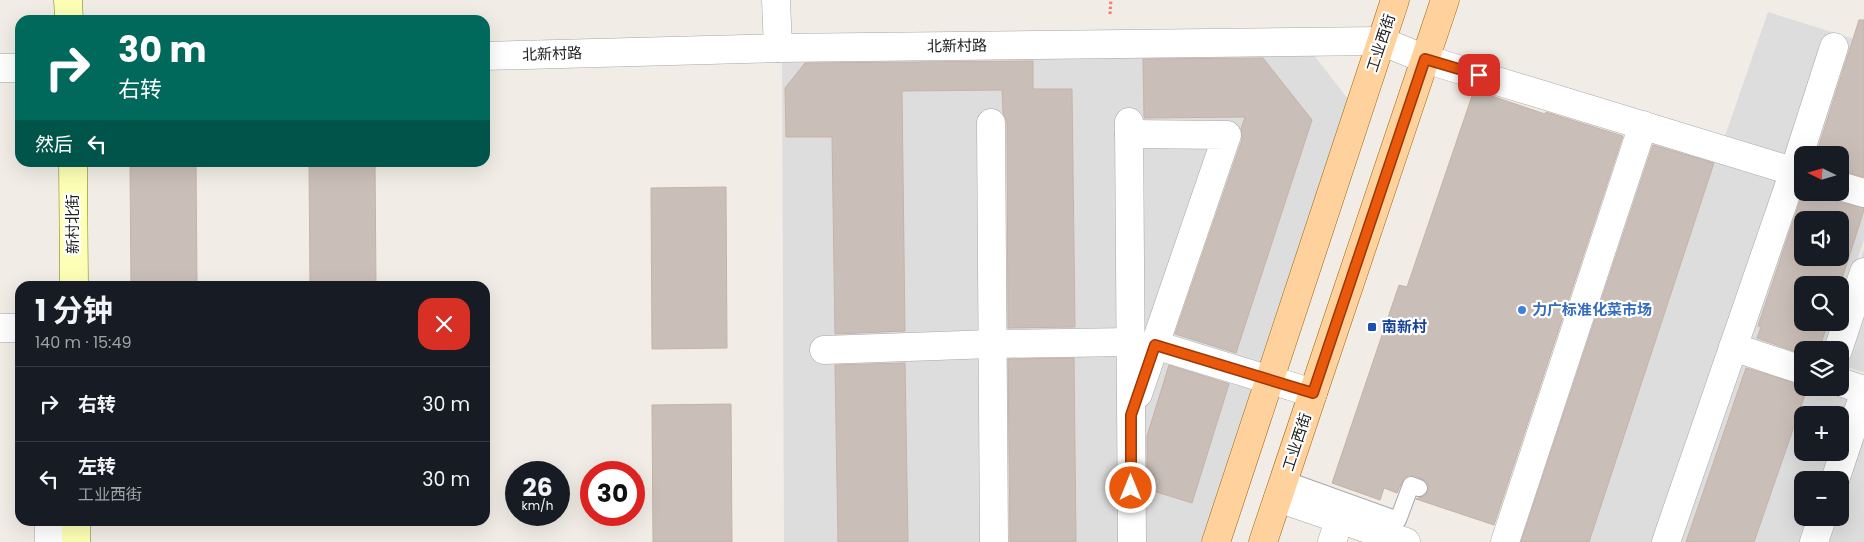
<!DOCTYPE html>
<html lang="zh">
<head>
<meta charset="utf-8">
<style>
  body { margin:0; font-family:Poppins,"Noto Sans SC",sans-serif; background:#242831; color:#f1f3f6; height:100vh; display:flex; flex-direction:column; font-size:19px; white-space:nowrap }
  * { box-sizing:border-box; margin:0 }
  p { font-size:16px; color:#9ea1a6 }
  .icon { flex:none; width:28px; height:28px; fill:none; stroke:currentColor; stroke-width:2; stroke-linecap:round; stroke-linejoin:round }
  .map { position:relative; flex:1; overflow:hidden }
  .details { position:absolute; left:15px; top:281px; width:475px; height:245px; display:flex; flex-direction:column; background:#171b24; border-radius:15px; box-shadow:0 5px 20px #0002 }
  .details>* { flex:none }
  .hud { position:absolute; left:15px; top:15px; width:475px; height:152px; border-radius:15px; box-shadow:0 5px 20px #0002; background:#00695c; color:#fff; overflow:hidden }
  .needle { width:32px; rotate:275deg }
  .buttons { position:absolute; left:1794px; top:146px; display:grid; gap:10px }
  .buttons a { display:grid; place-items:center; width:55px; height:55px; border-radius:10px; background:#171b24; box-shadow:0 5px 20px #0002; font-size:25px }
  .speed { position:absolute; left:505px; top:461px; display:flex; gap:10px; font-size:25px; font-weight:700; text-align:center }
  .speed>* { display:grid; place-content:center; width:65px; height:65px; border-radius:50%; background:#171b24; box-shadow:0 5px 20px #0002; line-height:1 }
  .speed small { font-size:12px; font-weight:400 }
  .speed .limit { border:8px solid #d22; background:#fff; color:#111 }
  .pin { position:absolute; display:grid; place-items:center; width:42px; height:42px; color:#fff; margin:-21px; border-radius:10px; box-shadow:0 2px 8px #0006 }
  .me { position:absolute; width:55px; margin:-28px; rotate:0deg; stroke-linejoin:round; filter:drop-shadow(0 0 4px #0008) }
  .turn { display:flex; align-items:center; gap:18px; height:105px; padding:0 20px; font-size:22px }
  .turn .icon { width:65px; height:65px; stroke-width:2.5 }
  .turn b { display:block; font-size:35px; line-height:42px }
  .then { display:flex; align-items:center; height:48px; padding:0 20px; background:#0003; gap:10px; font-size:19px }
  .round { display:grid; place-items:center; flex:none; width:52px; height:52px; border-radius:15px; background:#242831 }
  .summary { display:flex; align-items:center; justify-content:space-between; height:85px; padding:0 20px }
  h1 { font-size:30px; font-weight:700; line-height:38px }
  ul { padding:0; list-style:none }
  li { display:flex; align-items:center; gap:15px; height:75px; padding:0 20px; border-top:1px solid #363941 }
  li div { flex:1 }
  li b { display:block; font-size:19px }
  li em { font-style:normal }
  .map>svg:first-child { display:block }
  .residential { fill:#dedddd; fill-rule:evenodd }
  .building { fill:#cabfb8; stroke:#c5b3a6; fill-rule:evenodd }
  .lines { fill:none; stroke-linecap:round; stroke-linejoin:round }
  .lane-casing { stroke:#a7a7a7; stroke-width:18 }
  .street-casing { stroke:#a7a7a7; stroke-width:29 }
  .secondary-casing { stroke:#757e00; stroke-width:29 }
  .primary-casing { stroke:#9c6300; stroke-width:29 }
  .path { stroke:#ff7369; stroke-width:3; stroke-dasharray:2.5 2.5; stroke-linecap:butt }
  .lane { stroke:#fff; stroke-width:16 }
  .street { stroke:#fff; stroke-width:28 }
  .secondary { stroke:#feffb6; stroke-width:28 }
  .primary { stroke:#ffd19d; stroke-width:28 }
  .route-casing { stroke:#983908; stroke-width:12 }
  .route { stroke:#ea580c; stroke-width:9 }
  .shop-dot { fill:#3f7fe0; stroke:#fff; stroke-width:2 }
  .transit-dot { fill:#1a4fb4; stroke:#fff; stroke-width:2 }
  .labels { text-anchor:middle; stroke-width:4.5; stroke-linejoin:round; paint-order:stroke }
  .street-label { font-size:15px; fill:#202020; stroke:#fff }
  .shop-label { font-size:15px; font-weight:bold; fill:#366cbe; stroke:#fff; text-anchor:start }
  .transit-label { font-size:15px; font-weight:bold; fill:#164399; stroke:#fff; text-anchor:start }
</style>
</head>
<body>
<div class="map">
<svg width="1864" height="542" viewBox="0 0 1864 542">
  <rect width="100%" height="100%" fill="#f1ede6"/>
  <g class="residential">
    <path d="M 1768,12 L 1864,42 L 1864,240 L 1840,311 L 1840,285 L 1802,285 L 1802,322 L 1836,323 L 1827,350 L 1802,350 L 1802,388 L 1840,388 L 1840,368 L 1864,376 L 1864,542 L 1493,542 L 1639,110 L 1725,136 ZM 1802,155 L 1840,155 L 1840,192 L 1802,192 ZM 1802,220 L 1840,220 L 1840,258 L 1802,258 ZM 1802,415 L 1840,415 L 1840,452 L 1802,452 ZM 1802,480 L 1840,480 L 1840,518 L 1802,518 Z"/>
    <path d="M 1313,54 L 1348,99 L 1201,542 L 784,542 L 782,57 Z"/>
    <path d="M 1864,249 L 1864,372 L 1840,365 L 1840,322 Z"/>
  </g>
  <g class="building">
    <path d="M 1859,20 L 1864,20 L 1864,177 L 1840,171 L 1840,155 L 1816,155 Z"/>
    <path d="M 1263,58 L 1312,120 L 1236,353 L 1175,334 L 1242,140 L 1241,129 L 1245,117 L 1144,118 L 1143,59 Z"/>
    <path d="M 1033,61 L 1033,89 L 1072,89 L 1075,327 L 1008,328 L 1007,123 L 1003,113 L 1002,90 L 902,91 L 905,331 L 835,334 L 832,137 L 786,137 L 785,88 L 805,63 Z"/>
    <path d="M 1474,90 L 1545,114 L 1546,112 L 1623,136 L 1494,525 L 1416,499 L 1426,495 L 1429,487 L 1426,481 L 1415,476 L 1409,475 L 1404,478 L 1397,493 L 1384,488 L 1380,500 L 1332,483 L 1399,285 L 1407,287 Z"/>
    <path d="M 1653,145 L 1714,163 L 1589,542 L 1521,542 Z"/>
    <path d="M 130,162 L 196,162 L 197,286 L 131,286 Z"/>
    <path d="M 309,162 L 375,162 L 376,286 L 310,286 Z"/>
    <path d="M 726,187 L 727,348 L 652,349 L 651,188 Z"/>
    <path d="M 1803,192 L 1826,192 L 1829,197 L 1835,201 L 1864,208 L 1864,210 L 1840,285 L 1802,285 L 1802,322 L 1828,322 L 1819,350 L 1802,350 L 1802,354 L 1757,338 L 1761,327 L 1758,326 ZM 1802,220 L 1840,220 L 1840,258 L 1802,258 Z"/>
    <path d="M 1074,358 L 1076,542 L 1010,542 L 1008,359 Z"/>
    <path d="M 905,363 L 908,542 L 838,542 L 835,365 Z"/>
    <path d="M 1169,365 L 1229,384 L 1192,503 L 1147,489 L 1147,436 Z"/>
    <path d="M 1746,368 L 1802,385 L 1802,388 L 1807,389 L 1754,542 L 1686,542 Z"/>
    <path d="M 731,404 L 732,542 L 653,542 L 652,405 Z"/>
  </g>
  <g class="lines">
    <defs>
      <path id="lane" d="M 1284,479 L 1398,520 L 1411,485 L 1419,488"/>
      <g id="street">
        <path d="M 776,0 L 778,48"/>
        <path d="M 485,56 L 778,48 L 1381,41 L 1425,59 L 1802,174"/>
        <path d="M 0,68 L 20,68"/>
        <path d="M 1129,122 L 1132,542"/>
        <path d="M 991,123 L 994,542"/>
        <path d="M 1129,134 L 1227,135 L 1138,394"/>
        <path d="M 1840,186 L 1864,193"/>
        <path d="M 0,328 L 20,328"/>
        <path d="M 1155,345 L 1313,393"/>
        <path d="M 1733,347 L 1802,370"/>
        <path d="M 824,350 L 992,344 L 1130,342"/>
        <path d="M 1838,350 L 1864,272"/>
        <path d="M 1840,382 L 1864,390"/>
        <path d="M 1835,480 L 1864,394"/>
        <path d="M 1278,498 L 1406,542"/>
        <path d="M 49,521 L 49,542"/>
        <path d="M 1332,542 L 1340,518"/>
        <path d="M 1505,542 L 1643,125"/>
        <path d="M 1666,542 L 1794,171 L 1834,47"/>
        <path d="M 1814,542 L 1822,518"/>
      </g>
      <g id="secondary">
        <path d="M 68,0 L 69,20"/>
        <path d="M 73,162 L 74,286"/>
        <path d="M 76,521 L 76,542"/>
      </g>
      <g id="primary">
        <path d="M 1216,542 L 1395,0"/>
        <path d="M 1263,542 L 1445,0"/>
      </g>
    </defs>
    <use href="#lane" class="lane-casing"/>
    <use href="#street" class="street-casing"/>
    <use href="#secondary" class="secondary-casing"/>
    <use href="#primary" class="primary-casing"/>
    <path class="path" d="M 1110,14 L 1111,0"/>
    <use href="#lane" class="lane"/>
    <use href="#street" class="street"/>
    <use href="#secondary" class="secondary"/>
    <use href="#primary" class="primary"/>
  </g>
  <g class="lines">
    <defs>
      <path id="route" d="M 1131,488 L 1131,415 L 1155,345 L 1313,393 L 1425,59 L 1479,75"/>
    </defs>
    <use href="#route" class="route-casing"/>
    <use href="#route" class="route"/>
  </g>
  <circle class="shop-dot" cx="1522" cy="310" r="5"/>
  <rect class="transit-dot" x="1367" y="322" width="10" height="10" rx="2.5"/>
  <g class="labels">
    <g class="street-label">
      <text transform="translate(1381 43) rotate(-72)" y="5">工业西街</text>
      <text transform="translate(957 46) rotate(-1)" y="5">北新村路</text>
      <text transform="translate(552 54) rotate(-2)" y="5">北新村路</text>
      <text transform="translate(73 224) rotate(-90)" y="5">新村北街</text>
      <text transform="translate(1297 442) rotate(-72)" y="5">工业西街</text>
    </g>
    <g class="shop-label">
      <text x="1532" y="315">力广标准化菜市场</text>
    </g>
    <g class="transit-label">
      <text x="1382" y="332">南新村</text>
    </g>
  </g>
</svg>
<div class="buttons">
<a><svg class="needle" viewBox="-14 -14 28 28"><path d="M0-13l5 13h-10z" fill="#e53935"/><path d="M0 13l5-13h-10z" fill="#9ea1a6"/></svg></a>
<a><svg class="icon" aria-label="sound" viewBox="0 0 24 24"><path d="M4 9h4l5-4v14l-5-4H4zM17 9q2 3 0 6"/></svg></a>
<a><svg class="icon" aria-label="search" viewBox="0 0 24 24"><circle cx="10" cy="10" r="6"/><path d="M15 15l6 6"/></svg></a>
<a><svg class="icon" aria-label="layers" viewBox="0 0 24 24"><path d="M12 4l9 5-9 5-9-5zM3 14l9 5 9-5"/></svg></a>
<a>+</a>
<a>−</a>
</div>
<div class="speed"><div>26<small>km/h</small></div><div class="limit">30</div></div>
<div class="pin" style="left:1479px;top:75px;background:#d93025"><svg class="icon" aria-label="arrive" viewBox="0 0 24 24"><path d="M6 21V4h12l-3 4 3 4H6"/></svg></div>
<svg class="me" style="left:1131px;top:488px" viewBox="-20 -20 40 40"><circle r="17" fill="#ea580c" stroke="#fff" stroke-width="3"/><path d="M0-11L8 9 0 5-8 9z" fill="#fff"/></svg>
<div class="hud">
<div class="turn"><svg class="icon" aria-label="right" viewBox="0 0 24 24"><path d="M7 20v-9h11M14 6l5 5-5 5"/></svg><div><b>30 m</b>右转</div></div>
<div class="then">然后<svg class="icon" aria-label="left" viewBox="0 0 24 24"><path d="M17 20v-9H6M10 6l-5 5 5 5"/></svg></div>
</div>
<section class="details">
<div class="summary"><div><h1>1 分钟</h1><p>140 m · 15:49</p></div><a class="round" style="background:#d93025;color:#fff"><svg class="icon" aria-label="close" viewBox="0 0 24 24"><path d="M6 6l12 12M18 6L6 18"/></svg></a></div>
<ul>
<li><svg class="icon" aria-label="right" viewBox="0 0 24 24"><path d="M7 20v-9h11M14 6l5 5-5 5"/></svg><div><b>右转</b></div><em>30 m</em></li>
<li><svg class="icon" aria-label="left" viewBox="0 0 24 24"><path d="M17 20v-9H6M10 6l-5 5 5 5"/></svg><div><b>左转</b><p>工业西街</p></div><em>30 m</em></li>
</ul>
</section>
</div>
</body>
</html>
